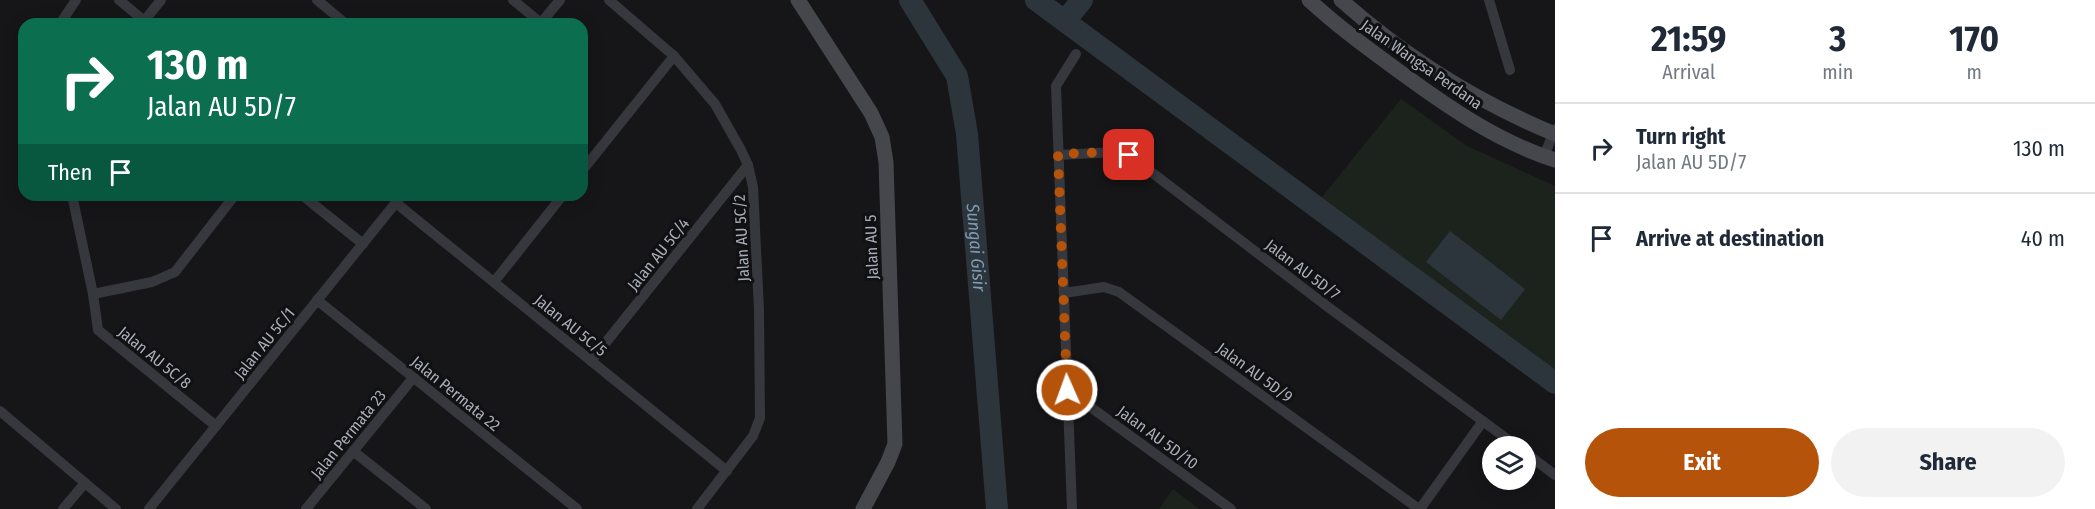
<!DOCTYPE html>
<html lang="en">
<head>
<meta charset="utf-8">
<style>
  body { margin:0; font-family:"Fira Sans Condensed",sans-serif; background:#f2f2f3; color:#1f2937; height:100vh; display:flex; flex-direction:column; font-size:22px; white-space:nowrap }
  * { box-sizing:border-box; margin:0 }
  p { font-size:20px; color:#747a83 }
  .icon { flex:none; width:33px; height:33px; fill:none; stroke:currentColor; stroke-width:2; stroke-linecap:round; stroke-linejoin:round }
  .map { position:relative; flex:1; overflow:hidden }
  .side { display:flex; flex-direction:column; background:#fff; width:540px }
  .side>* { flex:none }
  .banner { position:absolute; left:18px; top:18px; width:570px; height:183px; border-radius:18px; box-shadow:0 3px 15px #0003; background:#0b6e4f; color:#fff; overflow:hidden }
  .fabs { position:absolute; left:1482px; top:436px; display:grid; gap:12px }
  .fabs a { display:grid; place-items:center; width:54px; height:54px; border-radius:50%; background:#fff; box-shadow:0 3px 15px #0003; font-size:30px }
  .pin { position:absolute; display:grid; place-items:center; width:51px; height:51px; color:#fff; margin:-26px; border-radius:12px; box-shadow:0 3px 9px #0006 }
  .me { position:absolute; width:66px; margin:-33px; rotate:358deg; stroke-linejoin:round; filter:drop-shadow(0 0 4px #0008) }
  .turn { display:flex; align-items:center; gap:21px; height:126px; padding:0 30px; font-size:27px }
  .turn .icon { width:78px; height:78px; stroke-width:2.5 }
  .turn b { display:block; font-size:42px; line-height:51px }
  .then { display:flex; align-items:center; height:57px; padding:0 30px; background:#0003; gap:12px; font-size:22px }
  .eta { display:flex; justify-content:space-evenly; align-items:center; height:102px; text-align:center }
  .eta b { font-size:36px; font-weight:700; line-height:42px }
  .primary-button { display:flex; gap:12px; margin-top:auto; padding:12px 30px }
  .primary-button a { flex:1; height:69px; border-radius:36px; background:#b45309; color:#fff; font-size:24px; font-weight:700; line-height:69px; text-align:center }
  .primary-button a+a { background:#f2f2f3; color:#1f2937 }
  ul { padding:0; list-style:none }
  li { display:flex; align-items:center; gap:18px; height:90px; padding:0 30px; border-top:2px solid #e0e1e3 }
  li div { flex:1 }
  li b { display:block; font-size:22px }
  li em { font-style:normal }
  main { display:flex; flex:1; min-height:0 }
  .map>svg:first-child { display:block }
  .green { fill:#1c231d }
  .water { fill:#2c353c }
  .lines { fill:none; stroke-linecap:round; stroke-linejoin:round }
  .river { stroke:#2c353c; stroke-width:22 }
  .street { stroke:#37383d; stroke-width:10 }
  .secondary { stroke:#45474d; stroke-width:15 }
  .route { stroke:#b45309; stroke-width:10; stroke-dasharray:0 18 }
  .labels { text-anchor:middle; stroke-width:6; stroke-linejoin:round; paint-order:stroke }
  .street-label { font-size:16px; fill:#a8adb8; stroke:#111113 }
  .water-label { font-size:18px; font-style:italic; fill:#7f9bb3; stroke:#111113 }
</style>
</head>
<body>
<main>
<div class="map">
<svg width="1555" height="509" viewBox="0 0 1555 509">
  <rect width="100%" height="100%" fill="#161618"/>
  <g class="green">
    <path d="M 1401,99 L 1467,146 L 1555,186 L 1555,373 L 1322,197 Z"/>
    <path d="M 1173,489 L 1199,509 L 1159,509 Z"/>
  </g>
  <path class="water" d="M 1450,231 L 1525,289 L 1501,320 L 1426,262 Z"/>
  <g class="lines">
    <g class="river">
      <path id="s1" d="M 910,0 L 957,76 L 967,134 L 997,509"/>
      <path d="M 1036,0 L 1555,383"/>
      <path d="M 1065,21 L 1082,0"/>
    </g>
    <g class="street">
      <path d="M 119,0 L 148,24"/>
      <path d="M 317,0 L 346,24"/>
      <path d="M 513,0 L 541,23"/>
      <path d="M 609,0 L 674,56 L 715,104 L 741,150 L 748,165 L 753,187 L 759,310 L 760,418 L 753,436 L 697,509"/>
      <path d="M 1489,0 L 1510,70"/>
      <path d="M 144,21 L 161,0"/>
      <path d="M 60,24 L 76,0"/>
      <path d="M 540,24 L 560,0"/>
      <path d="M 1058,155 L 1116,152 L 1129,155 L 1328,307 L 1518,447"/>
      <path d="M 1544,156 L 1555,129"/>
      <path d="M 582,171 L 674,56"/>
      <path d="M 72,195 L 93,294 L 98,330 L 216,426"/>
      <path d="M 302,195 L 363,244"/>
      <path d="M 396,203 L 727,471"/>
      <path d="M 494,282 L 563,195"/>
      <path d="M 1064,293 L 1104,287 L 1119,292 L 1419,509"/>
      <path d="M 93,294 L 152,282 L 175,272 L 235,195"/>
      <path d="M 317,300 L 577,509"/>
      <path d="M 591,361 L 748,165"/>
      <path d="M 1067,390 L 1231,509"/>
      <path d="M 0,411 L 116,509"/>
      <path d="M 353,451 L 426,509"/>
      <path d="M 1526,453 L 1555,475"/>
      <path d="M 63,509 L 85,483"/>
      <path d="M 149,509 L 402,195"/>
      <path d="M 306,509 L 413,378"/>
      <path d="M 1072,509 L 1056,86 L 1076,54"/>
      <path d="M 1420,509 L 1483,421"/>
    </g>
    <g class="secondary">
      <path d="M 798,0 L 871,113 L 882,137 L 886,162 L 895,444 L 888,462 L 863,509"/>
      <path d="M 1309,0 C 1336,25 1366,47 1396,69 C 1445,105 1496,141 1555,160"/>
      <path d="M 1341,0 C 1404,56 1477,102 1555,134"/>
    </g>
  </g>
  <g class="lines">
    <path class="route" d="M 1067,390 L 1058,154 L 1116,152 L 1129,155"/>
  </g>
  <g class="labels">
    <g class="street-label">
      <text transform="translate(1422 64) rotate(35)" y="6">Jalan Wangsa Perdana</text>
      <text transform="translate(741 238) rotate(-93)" y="6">Jalan AU 5C/2</text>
      <text transform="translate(871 247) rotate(-92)" y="6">Jalan AU 5</text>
      <text transform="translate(658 254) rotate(-51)" y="6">Jalan AU 5C/4</text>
      <text transform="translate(1303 269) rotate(37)" y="6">Jalan AU 5D/7</text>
      <text transform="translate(571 325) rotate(39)" y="6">Jalan AU 5C/5</text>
      <text transform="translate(264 343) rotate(-51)" y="6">Jalan AU 5C/1</text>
      <text transform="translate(155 357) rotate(39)" y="6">Jalan AU 5C/8</text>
      <text transform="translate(1255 372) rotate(36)" y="6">Jalan AU 5D/9</text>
      <text transform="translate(456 393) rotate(39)" y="6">Jalan Permata 22</text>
      <text transform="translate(348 434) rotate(-51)" y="6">Jalan Permata 23</text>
      <text transform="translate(1158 437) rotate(36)" y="6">Jalan AU 5D/10</text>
    </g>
    <g class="water-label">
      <text dy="6" stroke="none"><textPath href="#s1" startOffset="262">Sungai Gisir</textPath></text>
    </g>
  </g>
</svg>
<div class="fabs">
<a><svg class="icon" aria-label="layers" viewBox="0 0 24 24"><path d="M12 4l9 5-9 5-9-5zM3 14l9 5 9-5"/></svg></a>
</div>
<div class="pin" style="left:1129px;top:155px;background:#d93025"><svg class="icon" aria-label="arrive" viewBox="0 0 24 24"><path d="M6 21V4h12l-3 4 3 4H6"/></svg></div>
<svg class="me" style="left:1067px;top:390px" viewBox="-20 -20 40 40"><circle r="17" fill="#b45309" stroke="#fff" stroke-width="3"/><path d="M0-11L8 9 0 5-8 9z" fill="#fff"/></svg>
<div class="banner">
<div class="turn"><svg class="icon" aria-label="right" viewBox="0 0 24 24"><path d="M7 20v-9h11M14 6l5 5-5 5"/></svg><div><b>130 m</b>Jalan AU 5D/7</div></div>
<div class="then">Then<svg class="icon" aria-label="arrive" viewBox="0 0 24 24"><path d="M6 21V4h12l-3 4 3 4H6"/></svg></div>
</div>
</div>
<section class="side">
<div class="eta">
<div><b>21:59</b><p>Arrival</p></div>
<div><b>3</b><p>min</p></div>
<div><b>170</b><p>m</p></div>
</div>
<ul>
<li><svg class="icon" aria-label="right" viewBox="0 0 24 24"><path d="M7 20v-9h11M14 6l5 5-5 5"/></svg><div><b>Turn right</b><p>Jalan AU 5D/7</p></div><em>130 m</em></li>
<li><svg class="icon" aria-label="arrive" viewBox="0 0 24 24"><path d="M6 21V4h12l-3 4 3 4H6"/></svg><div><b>Arrive at destination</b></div><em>40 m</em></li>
</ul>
<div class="primary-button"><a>Exit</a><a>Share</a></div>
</section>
</main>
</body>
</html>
